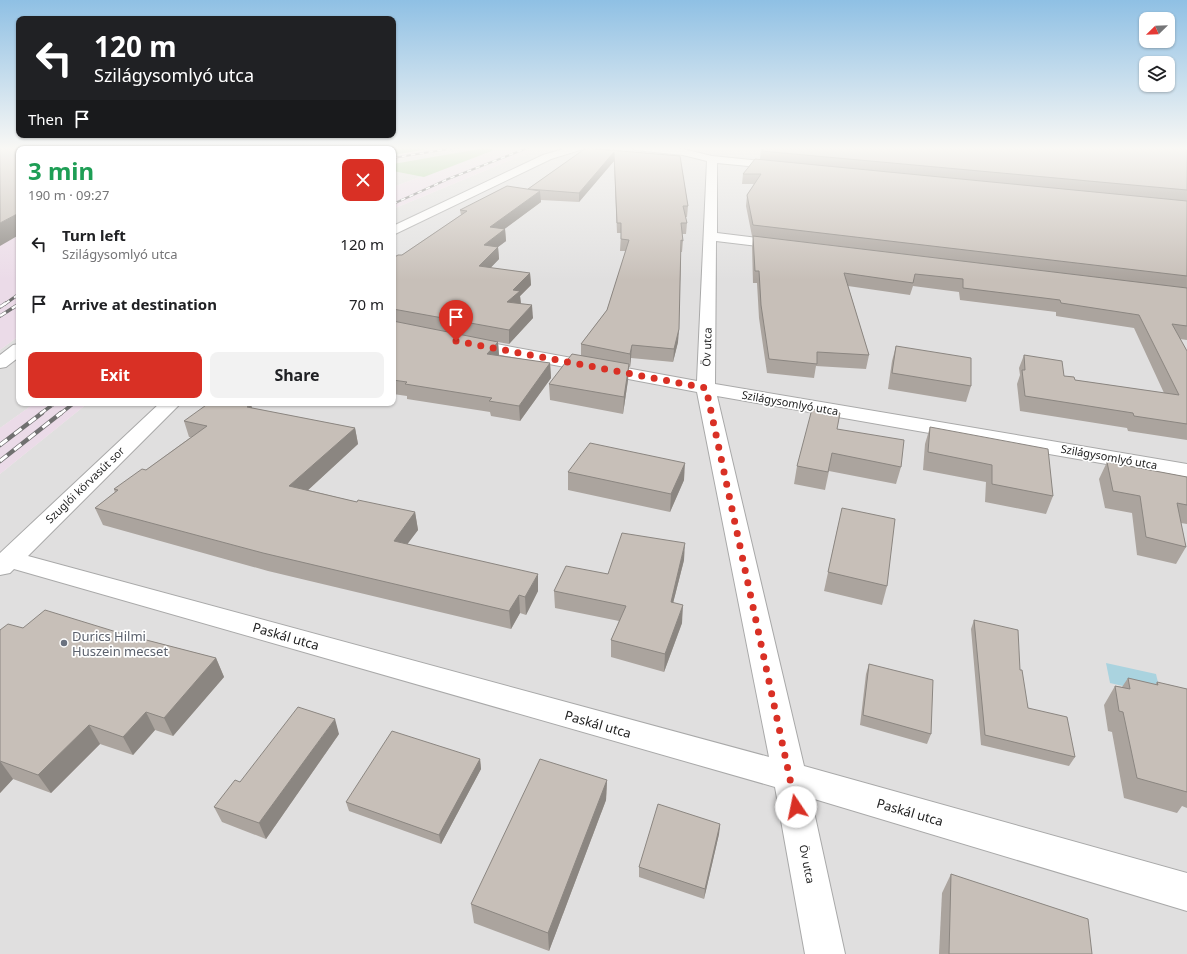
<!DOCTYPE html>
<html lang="en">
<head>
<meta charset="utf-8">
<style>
  body { margin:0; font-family:"Noto Sans",sans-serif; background:#f2f2f2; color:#202124; height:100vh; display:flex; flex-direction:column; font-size:15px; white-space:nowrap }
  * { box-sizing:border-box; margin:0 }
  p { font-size:13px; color:#757577 }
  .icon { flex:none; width:22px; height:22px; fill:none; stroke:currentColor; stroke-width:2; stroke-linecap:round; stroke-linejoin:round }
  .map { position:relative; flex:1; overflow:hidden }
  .drawer { position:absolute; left:16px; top:146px; width:380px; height:260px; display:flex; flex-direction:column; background:#fff; border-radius:8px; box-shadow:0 1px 3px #0004 }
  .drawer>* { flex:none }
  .top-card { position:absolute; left:16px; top:16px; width:380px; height:122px; border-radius:8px; box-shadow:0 1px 3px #0004; background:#202124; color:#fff; overflow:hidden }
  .needle { width:26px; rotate:247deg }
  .fabs { position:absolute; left:1139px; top:12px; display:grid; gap:8px }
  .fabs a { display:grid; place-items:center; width:36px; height:36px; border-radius:8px; background:#fff; box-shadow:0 1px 3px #0004; font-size:20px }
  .pin { position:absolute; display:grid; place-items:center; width:34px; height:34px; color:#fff; margin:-41px -17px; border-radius:50% 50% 50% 0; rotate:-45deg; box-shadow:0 0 4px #0007 }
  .pin .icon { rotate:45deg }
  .me { position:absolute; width:44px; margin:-22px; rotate:349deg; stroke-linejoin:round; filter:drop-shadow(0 0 3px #0008) }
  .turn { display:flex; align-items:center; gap:14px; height:84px; padding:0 12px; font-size:18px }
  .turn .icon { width:52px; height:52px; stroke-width:2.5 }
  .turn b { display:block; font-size:28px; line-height:34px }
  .then { display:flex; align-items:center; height:38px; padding:0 12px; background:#0003; gap:8px; font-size:15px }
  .round { display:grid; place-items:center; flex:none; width:42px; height:42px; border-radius:8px; background:#f2f2f2 }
  .headline { display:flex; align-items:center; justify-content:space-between; height:68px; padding:0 12px }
  h1 { font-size:24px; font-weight:700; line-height:30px; color:#1e9e55 }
  .action { display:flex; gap:8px; margin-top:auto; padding:8px 12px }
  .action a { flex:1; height:46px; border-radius:8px; background:#d93025; color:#fff; font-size:16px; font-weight:700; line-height:46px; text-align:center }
  .action a+a { background:#f2f2f2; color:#202124 }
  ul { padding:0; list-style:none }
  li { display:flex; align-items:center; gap:12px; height:60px; padding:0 12px }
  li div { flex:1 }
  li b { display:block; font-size:15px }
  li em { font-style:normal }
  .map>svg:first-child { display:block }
  .residential { fill:#e0dfdf }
  .industrial { fill:#ebdbe8 }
  .forest { fill:#add19e }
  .water { fill:#aad3df }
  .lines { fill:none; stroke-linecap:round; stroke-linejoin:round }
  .minor-casing { stroke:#a9a9a9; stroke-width:2 }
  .minor { fill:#fff; fill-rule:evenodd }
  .rail-far3-casing { stroke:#707070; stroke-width:2 }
  .rail-far2-casing { stroke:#707070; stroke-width:3 }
  .rail-far1-casing { stroke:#707070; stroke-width:3.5 }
  .rail-casing { stroke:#707070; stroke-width:4.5 }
  .rail-far3 { stroke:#fff; stroke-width:1.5; stroke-dasharray:4.5; stroke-linecap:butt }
  .rail-far2 { stroke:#fff; stroke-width:2; stroke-dasharray:5.5; stroke-linecap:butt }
  .rail-far1 { stroke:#fff; stroke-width:2.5; stroke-dasharray:7; stroke-linecap:butt }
  .rail { stroke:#fff; stroke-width:3; stroke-dasharray:9; stroke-linecap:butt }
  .wall { fill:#aba49e }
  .shaded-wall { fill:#8b8681 }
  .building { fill:#c7bfb8; stroke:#8b8681 }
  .route { stroke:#d93025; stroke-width:7; stroke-dasharray:0 12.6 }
  .worship-dot { fill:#6b7280; stroke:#fff; stroke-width:1.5 }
  .labels { text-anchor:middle; stroke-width:3.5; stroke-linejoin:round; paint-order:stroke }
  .street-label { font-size:11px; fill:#222; stroke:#fff }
  .near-worship-label { font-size:13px; fill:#5b616d; stroke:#fff; text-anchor:start }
  .near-street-label { font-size:13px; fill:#222; stroke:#fff }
</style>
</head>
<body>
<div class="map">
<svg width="1187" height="954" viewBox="0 0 1187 954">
  <rect width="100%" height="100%" fill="#f2efe9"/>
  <g class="residential">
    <path d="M 475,147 L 500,147 L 393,187 L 393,160 Z"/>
    <path d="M 542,147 L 1187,147 L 1187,954 L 0,954 L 0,474 L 88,403 L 393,403 L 393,209 Z"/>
    <path d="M 19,336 L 19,403 L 35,403 L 0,428 L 0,350 Z"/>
  </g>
  <g class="industrial">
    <path d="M 0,147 L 279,147 L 276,149 L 19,149 L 19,336 L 0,350 Z"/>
    <path d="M 448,147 L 475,147 L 393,160 L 393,156 Z"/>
    <path d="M 500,147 L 542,147 L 393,209 L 393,187 Z"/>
    <path d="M 35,403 L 88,403 L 0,474 L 0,428 Z"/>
  </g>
  <g class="forest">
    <path d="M 360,147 L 440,147 L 393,155 L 393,149 L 357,149 Z"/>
    <path d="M 485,148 L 494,150 L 424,177 L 393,171 L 393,164 Z"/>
  </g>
  <path class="water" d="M 1106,663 L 1156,674 L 1161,695 L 1110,683 Z"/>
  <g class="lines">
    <defs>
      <g id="minor">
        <path d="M 570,147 L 585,147 L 583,149 L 551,159 L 393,235 L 393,226 L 543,155 Z"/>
        <path d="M 630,147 L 662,147 L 683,149 L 712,156 L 781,163 L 786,166 L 781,169 L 717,163 L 717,233 L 783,241 L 788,242 L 790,245 L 788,248 L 783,249 L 716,241 L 715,384 L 1187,464 L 1187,478 L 717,396 L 804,766 L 1187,873 L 1187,911 L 811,798 L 845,954 L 805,954 L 775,787 L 14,569 L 10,573 L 0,575 L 0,553 L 160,403 L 181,403 L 28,556 L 769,757 L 697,392 L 469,349 L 463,348 L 460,344 L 463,340 L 469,339 L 697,381 L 707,161 L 683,155 L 635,150 Z"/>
        <path d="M 19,344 L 19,357 L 6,367 L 0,368 L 0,355 L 13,345 Z"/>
      </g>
    </defs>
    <use href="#minor" class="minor-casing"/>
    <use href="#minor" class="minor"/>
    <defs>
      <g id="rail-far3">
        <path d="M 204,149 L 208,147"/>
        <path d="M 221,149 L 224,147"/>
        <path d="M 393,158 L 460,147"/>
        <path d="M 393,204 L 448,179 L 530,147"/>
      </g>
      <path id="rail-far2" d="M 5,304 L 19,294"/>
      <g id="rail-far1">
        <path d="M 0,307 L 6,303"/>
        <path d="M 0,316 L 19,304"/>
        <path d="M 40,414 L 55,403"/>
        <path d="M 60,414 L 74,403"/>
      </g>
      <g id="rail">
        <path d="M 0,445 L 42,413"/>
        <path d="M 0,461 L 61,413"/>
      </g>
    </defs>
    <use href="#rail-far3" class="rail-far3-casing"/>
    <use href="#rail-far2" class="rail-far2-casing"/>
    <use href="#rail-far1" class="rail-far1-casing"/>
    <use href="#rail" class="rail-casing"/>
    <use href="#rail-far3" class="rail-far3"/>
    <use href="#rail-far2" class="rail-far2"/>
    <use href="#rail-far1" class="rail-far1"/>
    <use href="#rail" class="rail"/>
  </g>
  <g class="wall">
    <path d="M 310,147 L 361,147 L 356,149 L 310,149 Z"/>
    <path d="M 1187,147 L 1187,340 L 1180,339 L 1187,351 L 1187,440 L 1128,431 L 1127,428 L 1020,411 L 1017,384 L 1020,375 L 1019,368 L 1024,355 L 1064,376 L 1075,380 L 1164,393 L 1134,328 L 1056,316 L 1056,312 L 960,300 L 959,292 L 913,286 L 910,295 L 848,286 L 869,355 L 866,369 L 816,366 L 814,378 L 767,373 L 759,318 L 757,283 L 753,283 L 752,247 L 753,236 L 752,236 L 746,206 L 747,195 L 754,184 L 742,184 L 743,174 L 760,159 L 761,151 Z"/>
    <path d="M 586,148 L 680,156 L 688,206 L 687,217 L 685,217 L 687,223 L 686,234 L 682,234 L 683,241 L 682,252 L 681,252 L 678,342 L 673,362 L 631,358 L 630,367 L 629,367 L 628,380 L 623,414 L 550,400 L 549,384 L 581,356 L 581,344 L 607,310 L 626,251 L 620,251 L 621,233 L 617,233 L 614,161 L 579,202 L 541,200 L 541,202 L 504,229 L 505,229 L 506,241 L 498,247 L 499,259 L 490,268 L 530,273 L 531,285 L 520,296 L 521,304 L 533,318 L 509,344 L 498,342 L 499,356 L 550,363 L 551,378 L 520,421 L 491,416 L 490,412 L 407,399 L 407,396 L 393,394 L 393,258 L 402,255 L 461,215 L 460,210 L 528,189 Z"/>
    <path d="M 896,346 L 971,386 L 966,402 L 888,389 L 892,361 Z"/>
    <path d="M 252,408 L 355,428 L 358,444 L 308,490 L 357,502 L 415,512 L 418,530 L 407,544 L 538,591 L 526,615 L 520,613 L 511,629 L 268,571 L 103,525 L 95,508 L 115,493 L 114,489 L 146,470 L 191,437 L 189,437 L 184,421 Z"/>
    <path d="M 930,427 L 1053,496 L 1046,514 L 985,502 L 986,482 L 923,470 L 925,444 Z"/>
    <path d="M 837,429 L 901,467 L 896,484 L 829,471 L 825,490 L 794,484 L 797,466 Z"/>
    <path d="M 1107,462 L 1187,477 L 1187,524 L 1181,523 L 1186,547 L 1176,564 L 1137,555 L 1132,513 L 1105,508 L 1099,479 Z"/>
    <path d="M 568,472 L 684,480 L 670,512 L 568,490 Z"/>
    <path d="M 838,526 L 887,586 L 882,605 L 824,591 Z"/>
    <path d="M 684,560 L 673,603 L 682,623 L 664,672 L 611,657 L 611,640 L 619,621 L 555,608 L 554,591 L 608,574 Z"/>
    <path d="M 974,620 L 1020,670 L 1028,708 L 1075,757 L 1069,766 L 981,745 L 971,629 Z"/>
    <path d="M 0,630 L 123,634 L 216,658 L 224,677 L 173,736 L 155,730 L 133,755 L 100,744 L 51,793 L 13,779 L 0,793 Z"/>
    <path d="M 869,664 L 931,734 L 927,744 L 860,725 L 866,674 Z"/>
    <path d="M 1128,678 L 1155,685 L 1157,682 L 1187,689 L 1187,808 L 1182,806 L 1177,813 L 1124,798 L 1112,732 L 1108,731 L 1104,705 L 1115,686 L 1122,687 Z"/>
    <path d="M 339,734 L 266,839 L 222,822 L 214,807 L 240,782 Z"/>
    <path d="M 480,759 L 481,769 L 441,844 L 349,811 L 346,802 Z"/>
    <path d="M 607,780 L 606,800 L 549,951 L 474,923 L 471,904 Z"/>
    <path d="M 720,824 L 719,834 L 704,899 L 639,877 L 639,867 Z"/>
    <path d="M 951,874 L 1092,954 L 939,954 L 942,893 Z"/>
  </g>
  <g class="shaded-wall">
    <path d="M 345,147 L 361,147 L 356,149 L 346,149 Z"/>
    <path d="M 614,152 L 614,161 L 579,202 L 579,193 Z"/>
    <path d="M 540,191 L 541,202 L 491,239 L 490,227 Z"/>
    <path d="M 19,213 L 19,235 L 0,246 L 0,223 Z"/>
    <path d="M 505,229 L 506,241 L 498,247 L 499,259 L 480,279 L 479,266 L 484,245 Z"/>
    <path d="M 530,273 L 531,285 L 520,296 L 521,304 L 507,302 L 513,290 Z"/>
    <path d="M 532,305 L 533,318 L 509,344 L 509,330 Z"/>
    <path d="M 679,329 L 678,342 L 673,362 L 674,349 Z"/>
    <path d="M 498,342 L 499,356 L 487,354 Z"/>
    <path d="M 632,345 L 631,358 L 630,367 L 630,354 Z"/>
    <path d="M 550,363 L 551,378 L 520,421 L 519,406 Z"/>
    <path d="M 629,364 L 628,380 L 623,414 L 624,397 Z"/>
    <path d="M 251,404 L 255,419 L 247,407 Z"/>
    <path d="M 355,428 L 358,444 L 294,503 L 289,486 Z"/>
    <path d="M 685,463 L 684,480 L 670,512 L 671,494 Z"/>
    <path d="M 415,512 L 418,530 L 397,558 L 394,541 Z"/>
    <path d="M 685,543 L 684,560 L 669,619 L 671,602 Z"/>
    <path d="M 538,574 L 538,591 L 526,615 L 525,597 Z"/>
    <path d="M 519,595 L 520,613 L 511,629 L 509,611 Z"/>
    <path d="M 683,605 L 682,623 L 664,672 L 665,654 Z"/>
    <path d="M 216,658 L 224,677 L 173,736 L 164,718 Z"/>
    <path d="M 146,712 L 155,730 L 133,755 L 123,737 Z"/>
    <path d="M 335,719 L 339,734 L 266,839 L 259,823 Z"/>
    <path d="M 89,725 L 100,744 L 51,793 L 38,775 Z"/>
    <path d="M 480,759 L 481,769 L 441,844 L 439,835 Z"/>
    <path d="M 0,761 L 13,779 L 0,793 Z"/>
    <path d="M 607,780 L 606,800 L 549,951 L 548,933 Z"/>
    <path d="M 720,824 L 719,834 L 704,899 L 705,889 Z"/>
  </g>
  <g class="building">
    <path d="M 0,147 L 187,149 L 19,149 L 19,213 L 0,223 Z"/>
    <path d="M 764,147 L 1187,147 L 1187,190 L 761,151 Z"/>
    <path d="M 586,148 L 680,156 L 688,206 L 683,206 L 687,223 L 681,223 L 683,241 L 681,240 L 679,329 L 674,349 L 632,345 L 630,354 L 581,344 L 607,310 L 629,240 L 621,239 L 621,223 L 617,223 L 614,152 L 579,193 L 528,189 Z"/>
    <path d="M 755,159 L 1187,201 L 1187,276 L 753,225 L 747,195 L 761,174 L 743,174 Z"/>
    <path d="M 507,186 L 540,191 L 490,227 L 505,229 L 484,245 L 498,247 L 479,266 L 530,273 L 513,290 L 520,291 L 507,302 L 532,305 L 509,330 L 393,309 L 393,258 L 398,255 L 402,255 L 467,211 L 460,210 Z"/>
    <path d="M 753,236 L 1187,288 L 1187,326 L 1172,324 L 1187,351 L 1187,424 L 1134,416 L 1133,413 L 1025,396 L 1022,370 L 1025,370 L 1024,355 L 1062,361 L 1064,376 L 1074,377 L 1075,380 L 1179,395 L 1139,315 L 1061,303 L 1060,300 L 963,288 L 963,279 L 915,274 L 913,283 L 844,273 L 869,355 L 817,352 L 817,364 L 769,359 L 761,305 L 759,271 L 755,271 Z"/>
    <path d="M 393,321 L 498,342 L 487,354 L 550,363 L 519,406 L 489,401 L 492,398 L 405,384 L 407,382 L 393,380 Z"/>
    <path d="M 896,346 L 971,358 L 971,386 L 892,373 Z"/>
    <path d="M 572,354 L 629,364 L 624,397 L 549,384 Z"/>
    <path d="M 209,403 L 247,403 L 251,404 L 247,407 L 355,428 L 289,486 L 357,502 L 358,500 L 415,512 L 394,541 L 538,574 L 525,597 L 519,595 L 509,611 L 263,553 L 95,508 L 118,490 L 114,489 L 142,469 L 146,470 L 207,426 L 184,421 Z"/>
    <path d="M 812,409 L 840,413 L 837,429 L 904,440 L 901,467 L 832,453 L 828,472 L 797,466 Z"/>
    <path d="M 930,427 L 1048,449 L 1053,496 L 992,484 L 992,465 L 928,452 Z"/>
    <path d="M 590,443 L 685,463 L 671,494 L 568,472 Z"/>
    <path d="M 1107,462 L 1187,477 L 1187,505 L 1177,503 L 1186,547 L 1146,537 L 1140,496 L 1113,491 Z"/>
    <path d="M 842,508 L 895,519 L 887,586 L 828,572 Z"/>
    <path d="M 622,533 L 685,543 L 671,602 L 683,605 L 665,654 L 611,640 L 626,606 L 554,591 L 566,566 L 608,574 Z"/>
    <path d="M 45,610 L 123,634 L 216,658 L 164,718 L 146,712 L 123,737 L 89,725 L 38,775 L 0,761 L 0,630 L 8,624 L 23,628 Z"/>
    <path d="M 974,620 L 1018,630 L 1020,670 L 1022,670 L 1028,708 L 1067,717 L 1075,757 L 985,735 Z"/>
    <path d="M 869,664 L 933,680 L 931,734 L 863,715 Z"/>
    <path d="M 1128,678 L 1158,685 L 1157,682 L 1187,689 L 1187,792 L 1137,778 L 1123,712 L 1119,711 L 1115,686 L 1130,689 Z"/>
    <path d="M 298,707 L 335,719 L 259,823 L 214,807 L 235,780 L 240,782 Z"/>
    <path d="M 392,731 L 480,759 L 439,835 L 346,802 Z"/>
    <path d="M 540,759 L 607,780 L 548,933 L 471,904 Z"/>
    <path d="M 658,804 L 720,824 L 705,889 L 639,867 Z"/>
    <path d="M 951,874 L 1088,919 L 1092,954 L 949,954 Z"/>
  </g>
  <linearGradient id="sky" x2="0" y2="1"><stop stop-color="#8fc0e4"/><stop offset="0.53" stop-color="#f9f8f5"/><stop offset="1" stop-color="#f9f8f5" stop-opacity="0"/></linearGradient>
  <rect width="1187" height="280" fill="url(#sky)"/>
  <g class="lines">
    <path class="route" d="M 456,341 L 706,388 L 796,807"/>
  </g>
  <circle class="worship-dot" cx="64" cy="643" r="4"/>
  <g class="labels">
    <g class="street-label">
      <text transform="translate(707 347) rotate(-88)" y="4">Öv utca</text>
      <text transform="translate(790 403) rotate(10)" y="4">Szilágysomlyó utca</text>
      <text transform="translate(1109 457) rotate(10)" y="4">Szilágysomlyó utca</text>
      <text transform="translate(85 485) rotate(-44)" y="4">Szuglói körvasút sor</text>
      <text transform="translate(807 864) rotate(79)" y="4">Öv utca</text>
    </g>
    <g class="near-worship-label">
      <text x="72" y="641">Durics Hilmi<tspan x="72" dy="15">Huszein mecset</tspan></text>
    </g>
    <g class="near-street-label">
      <text transform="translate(286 636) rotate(16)" y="5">Paskál utca</text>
      <text transform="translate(598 724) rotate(16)" y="5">Paskál utca</text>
      <text transform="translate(910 812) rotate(16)" y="5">Paskál utca</text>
    </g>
  </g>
</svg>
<div class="fabs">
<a><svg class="needle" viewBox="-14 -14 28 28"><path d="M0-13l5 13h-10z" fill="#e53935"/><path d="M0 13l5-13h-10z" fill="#757577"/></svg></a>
<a><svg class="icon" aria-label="layers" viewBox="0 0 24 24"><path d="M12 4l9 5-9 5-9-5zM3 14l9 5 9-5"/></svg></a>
</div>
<div class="pin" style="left:456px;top:341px;background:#d93025"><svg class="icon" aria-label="arrive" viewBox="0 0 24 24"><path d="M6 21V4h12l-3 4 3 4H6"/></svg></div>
<svg class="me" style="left:796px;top:807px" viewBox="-20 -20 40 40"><circle r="19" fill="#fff"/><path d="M0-13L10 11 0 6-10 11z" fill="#d93025"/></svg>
<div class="top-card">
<div class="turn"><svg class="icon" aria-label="left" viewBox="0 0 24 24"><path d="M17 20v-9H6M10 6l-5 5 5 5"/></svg><div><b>120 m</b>Szilágysomlyó utca</div></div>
<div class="then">Then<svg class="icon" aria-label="arrive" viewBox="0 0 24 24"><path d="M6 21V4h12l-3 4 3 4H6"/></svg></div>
</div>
<section class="drawer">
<div class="headline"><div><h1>3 min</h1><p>190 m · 09:27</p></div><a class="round" style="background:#d93025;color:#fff"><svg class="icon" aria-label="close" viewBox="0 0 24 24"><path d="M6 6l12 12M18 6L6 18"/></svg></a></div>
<ul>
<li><svg class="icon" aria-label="left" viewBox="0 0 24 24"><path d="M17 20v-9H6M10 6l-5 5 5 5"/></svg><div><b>Turn left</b><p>Szilágysomlyó utca</p></div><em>120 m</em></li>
<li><svg class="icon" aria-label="arrive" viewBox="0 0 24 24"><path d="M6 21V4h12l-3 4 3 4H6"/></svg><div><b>Arrive at destination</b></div><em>70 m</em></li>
</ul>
<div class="action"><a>Exit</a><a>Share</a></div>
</section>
</div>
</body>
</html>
